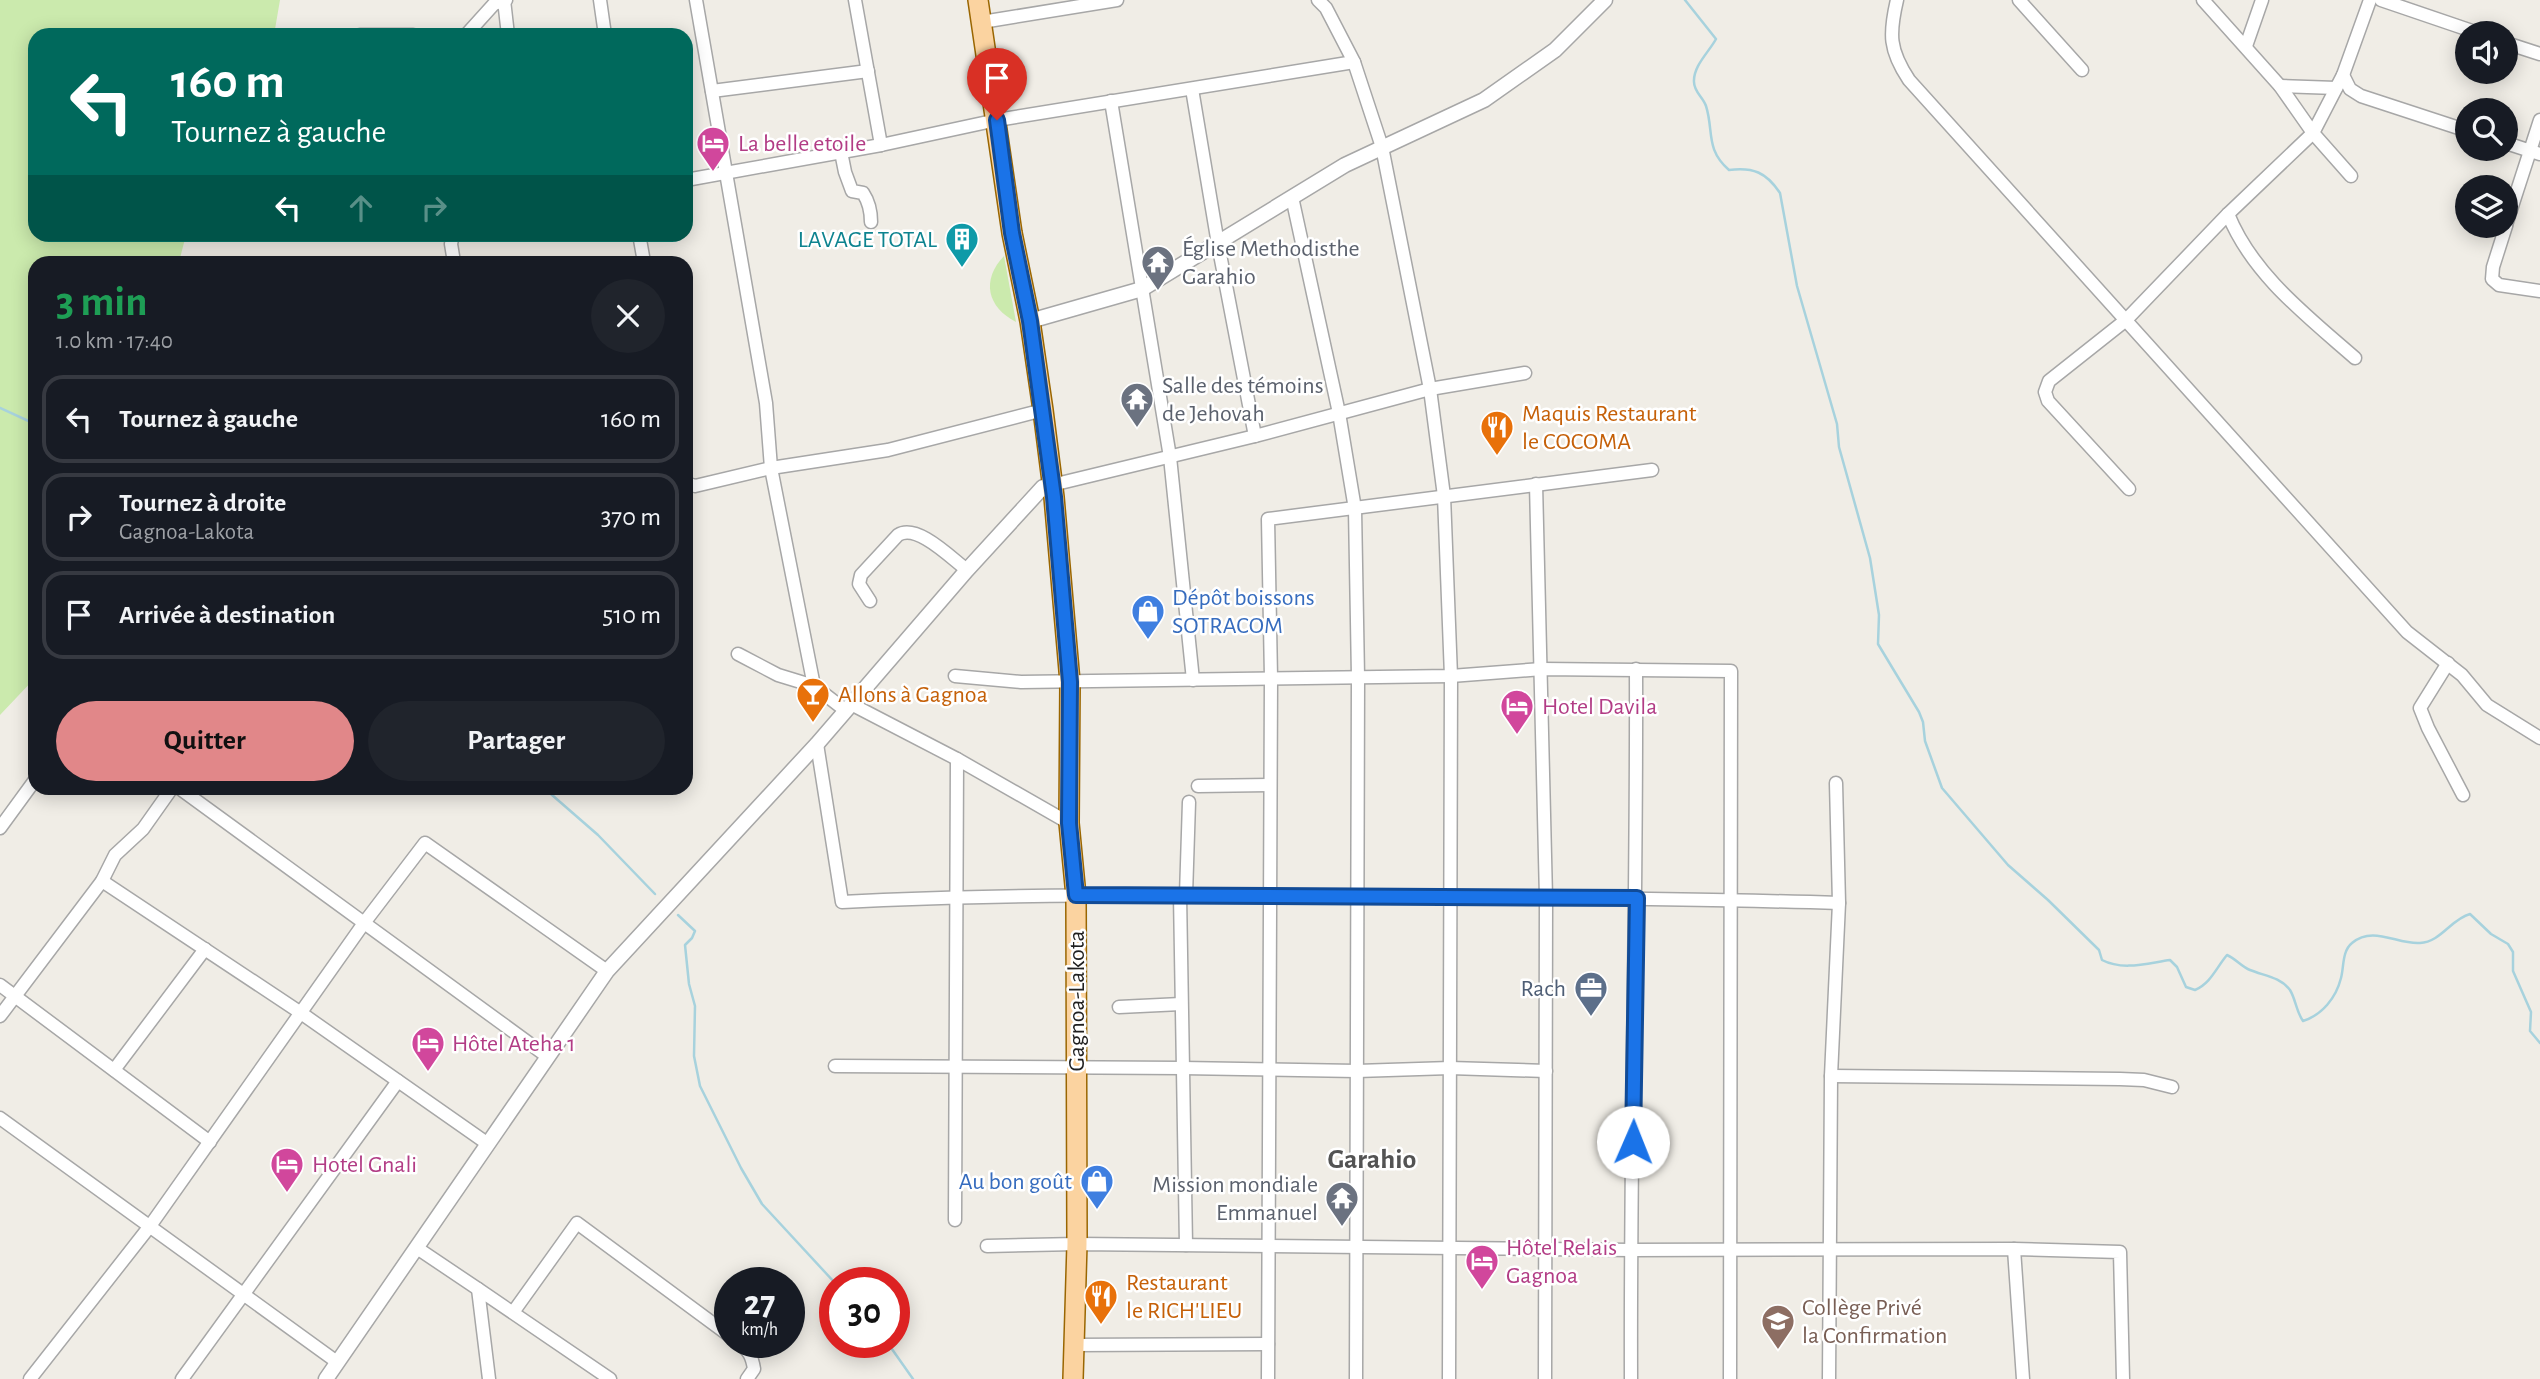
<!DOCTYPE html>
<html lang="fr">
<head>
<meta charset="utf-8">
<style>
  body { margin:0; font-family:"Alegreya Sans",sans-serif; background:#20242c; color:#f1f3f6; height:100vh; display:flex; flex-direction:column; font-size:26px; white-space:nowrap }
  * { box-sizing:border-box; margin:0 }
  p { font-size:23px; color:#9ea1a6 }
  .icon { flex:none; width:38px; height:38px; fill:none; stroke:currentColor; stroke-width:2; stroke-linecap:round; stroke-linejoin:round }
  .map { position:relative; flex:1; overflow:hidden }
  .drawer { position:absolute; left:28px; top:256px; width:665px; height:539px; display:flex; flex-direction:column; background:#171b24; border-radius:21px; box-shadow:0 4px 18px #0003 }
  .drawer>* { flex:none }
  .guide { position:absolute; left:28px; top:28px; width:665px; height:214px; border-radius:21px; box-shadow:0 4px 18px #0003; background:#00695c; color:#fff; overflow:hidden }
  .fabs { position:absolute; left:2455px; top:21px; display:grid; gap:14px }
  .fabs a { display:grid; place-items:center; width:63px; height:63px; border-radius:50%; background:#171b24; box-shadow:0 4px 18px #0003; font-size:35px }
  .speed { position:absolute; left:714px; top:1267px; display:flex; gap:14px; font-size:35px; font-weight:700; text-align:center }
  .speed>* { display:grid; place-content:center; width:91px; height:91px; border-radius:50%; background:#171b24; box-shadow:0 4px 18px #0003; line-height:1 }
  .speed small { font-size:18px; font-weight:400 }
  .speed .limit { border:10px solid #d22; background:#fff; color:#111 }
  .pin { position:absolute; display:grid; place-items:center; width:60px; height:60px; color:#fff; margin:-72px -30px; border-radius:50% 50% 50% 0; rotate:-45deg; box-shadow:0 0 7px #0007 }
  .pin .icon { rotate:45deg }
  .me { position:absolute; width:77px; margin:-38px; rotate:1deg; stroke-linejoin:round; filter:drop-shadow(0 0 5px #0008) }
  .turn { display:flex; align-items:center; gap:24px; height:147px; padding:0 28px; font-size:32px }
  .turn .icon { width:91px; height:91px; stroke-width:2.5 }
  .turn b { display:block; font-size:49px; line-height:60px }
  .lanes { display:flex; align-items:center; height:66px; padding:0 28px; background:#0003; justify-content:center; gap:35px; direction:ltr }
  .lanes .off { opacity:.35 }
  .round { display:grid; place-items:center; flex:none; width:74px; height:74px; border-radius:37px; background:#20242c }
  .summary { display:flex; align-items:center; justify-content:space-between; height:119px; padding:0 28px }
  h1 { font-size:42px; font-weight:700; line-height:52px; color:#1e9e55 }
  .primary-button { display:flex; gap:14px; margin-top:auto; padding:14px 28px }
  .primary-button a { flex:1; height:80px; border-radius:42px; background:#e18789; color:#111; font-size:28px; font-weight:700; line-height:80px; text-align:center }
  .primary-button a+a { background:#20242c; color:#f1f3f6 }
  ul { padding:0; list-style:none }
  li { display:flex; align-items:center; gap:21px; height:88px; margin:0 14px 10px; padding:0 14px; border:4px solid #363941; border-radius:21px }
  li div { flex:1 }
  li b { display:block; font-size:26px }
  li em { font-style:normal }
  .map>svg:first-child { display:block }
  .grass { fill:#cbeaad }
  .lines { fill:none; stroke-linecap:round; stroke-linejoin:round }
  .stream { stroke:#a7d2dd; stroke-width:2.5 }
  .minor-casing { stroke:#a7a7a7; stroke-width:15 }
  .tertiary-casing { stroke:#a7a7a7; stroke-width:17 }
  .primary-casing { stroke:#9a6601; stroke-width:22 }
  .minor { stroke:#fff; stroke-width:12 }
  .tertiary { stroke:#fff; stroke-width:14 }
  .primary { stroke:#fbd3a0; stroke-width:19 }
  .route-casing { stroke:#114b97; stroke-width:18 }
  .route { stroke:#1a73e8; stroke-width:12 }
  .labels { text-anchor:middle; stroke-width:5; stroke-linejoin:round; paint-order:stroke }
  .hotel-label { font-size:24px; fill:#b23c85; stroke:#fff; text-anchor:start }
  .culture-label { font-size:24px; fill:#0d838f; stroke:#fff; text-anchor:end }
  .worship-label { font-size:24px; fill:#5b616d; stroke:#fff; text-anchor:start }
  .food-label { font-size:24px; fill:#c56008; stroke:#fff; text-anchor:start }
  .shop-label { font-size:24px; fill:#366cbe; stroke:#fff; text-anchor:start }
  .service-label { font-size:24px; fill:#4e5e75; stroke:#fff; text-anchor:end }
  .street-label { font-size:24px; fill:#202020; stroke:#fff }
  .education-label { font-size:24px; fill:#785e54; stroke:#fff; text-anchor:start }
  .quarter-label { font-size:28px; font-weight:bold; fill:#535353; stroke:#fff }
</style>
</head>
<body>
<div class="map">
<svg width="2540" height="1379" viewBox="0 0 2540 1379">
  <rect width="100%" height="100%" fill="#f0ede6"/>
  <g class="grass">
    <path d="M 0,0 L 280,0 L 274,35 L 35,35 L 35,234 L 186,235 L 179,262 L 35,262 L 35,678 L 0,715 Z"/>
    <path d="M 1004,256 L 1016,322 C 987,307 981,280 1004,256 Z"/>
  </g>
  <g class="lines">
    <g class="stream">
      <path d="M 1685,0 L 1716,39 C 1709,52 1693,66 1694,82 C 1694,92 1703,97 1706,106 C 1714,131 1705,149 1729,170 C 1753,167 1766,172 1780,193 L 1797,286 L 1837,424 L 1839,447 L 1870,558 L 1879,615 L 1878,644 L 1919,712 L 1923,722 L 1925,741 L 1942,788 L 2008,865 L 2048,900 L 2099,950 L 2102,960 C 2123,971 2148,963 2170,960 L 2177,967 L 2186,987 L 2195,990 C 2211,983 2216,968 2227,955 C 2236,959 2242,967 2250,970 C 2265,976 2280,977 2290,990 C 2296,1000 2296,1011 2303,1021 C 2322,1015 2336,998 2341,978 C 2344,967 2342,951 2352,943 C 2373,925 2398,945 2420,943 C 2441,942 2451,919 2470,914 L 2491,934 L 2508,944 L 2513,952 L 2513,971 L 2531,1012 L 2530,1031 L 2540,1043"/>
      <path d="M 0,408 L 35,424"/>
      <path d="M 544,788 L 598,835 L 655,894"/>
      <path d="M 678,915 L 695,931 L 692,938 L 685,945 L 689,984 L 695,1006 L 694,1056 L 700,1086 L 741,1168 L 762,1204 L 835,1283"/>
      <path d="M 887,1342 L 913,1379"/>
    </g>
    <defs>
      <g id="minor">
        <path d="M 504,0 L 508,35"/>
        <path d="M 600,0 L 605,35"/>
        <path d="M 696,0 L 766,403 L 771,468 L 814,686 L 845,710"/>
        <path d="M 855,0 L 881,145"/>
        <path d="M 1318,0 L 1326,8 L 1354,62 L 1382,147 L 1430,389 L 1444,496 L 1451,676 L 1449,1379"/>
        <path d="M 1897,0 C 1889,34 1889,50 1909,80 L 2407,632 L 2462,675 L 2487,705 L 2540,738"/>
        <path d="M 2019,0 L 2082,70"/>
        <path d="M 2203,0 L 2280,86 L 2313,133 L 2351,176"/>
        <path d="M 2381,0 L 2478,33"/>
        <path d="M 982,22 L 1117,0"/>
        <path d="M 360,35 L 413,35"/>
        <path d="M 466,35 L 494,4 L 506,0"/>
        <path d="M 2506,43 L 2540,54"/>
        <path d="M 2246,46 L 2262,0"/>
        <path d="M 2343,75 L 2350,89 L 2361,96 L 2468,131"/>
        <path d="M 2280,86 L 2336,88"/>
        <path d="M 1192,89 L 1218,244 L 1255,436"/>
        <path d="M 712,91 L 868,71"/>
        <path d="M 1111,101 L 1170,457 L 1193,680"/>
        <path d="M 2506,143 L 2540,154"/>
        <path d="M 841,152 L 845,172 L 852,191 L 863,193 C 869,202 871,211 871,222"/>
        <path d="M 686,180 L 881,145 L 997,120 L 1354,62"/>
        <path d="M 1292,197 L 1339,413 L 1355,509 L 1358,677 L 1356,1379"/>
        <path d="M 2228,214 C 2252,274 2307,316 2355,358"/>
        <path d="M 2506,225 L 2540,120"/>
        <path d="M 2506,226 L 2493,267 L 2492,279 L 2499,285 L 2540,291"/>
        <path d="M 453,234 L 451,244 L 454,262"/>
        <path d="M 639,234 L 644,262"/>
        <path d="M 686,483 L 695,486 L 771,468 L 888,450 L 1043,410"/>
        <path d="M 1536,484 L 1546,898 L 1545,1379"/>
        <path d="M 1052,485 L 1255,436 L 1430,389 L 1525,373"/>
        <path d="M 2129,489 L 2048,401 L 2045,392 L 2049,381 L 2126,320 L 2228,214 L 2313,133 L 2343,75 L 2370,0"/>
        <path d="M 870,601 L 859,584 L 861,575 L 898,535 C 917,523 951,558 967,570"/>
        <path d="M 738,654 L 778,675 L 814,686"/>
        <path d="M 2448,663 L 2420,708 L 2428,728 L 2463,795"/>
        <path d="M 955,676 L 1021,682 L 1451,676 L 1542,669 L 1731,671 L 1730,1379"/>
        <path d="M 851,704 L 957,759 L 1069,823"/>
        <path d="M 817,744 L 842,902 C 1019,893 1195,895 1372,896 C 1528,898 1683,898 1839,903"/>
        <path d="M 1198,786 L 1269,785"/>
        <path d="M 179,788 L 548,1057"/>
        <path d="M 0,828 L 35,780"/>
        <path d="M 102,881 L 301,1013 L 488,1144"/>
        <path d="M 1180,895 L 1186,1245"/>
        <path d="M 1186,895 L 1189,802"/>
        <path d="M 0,985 L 210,1142"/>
        <path d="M 1119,1007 L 1181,1004"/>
        <path d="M 0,1016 L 102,881 L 115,855 L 143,829 L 172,788"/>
        <path d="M 835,1066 L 1182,1068 L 1357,1071 L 1450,1068 L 1546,1071"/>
        <path d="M 114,1070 L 205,949"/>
        <path d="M 1831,1076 L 2120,1079 L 2144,1080 L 2172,1087"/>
        <path d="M 0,1118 L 337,1362"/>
        <path d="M 955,1220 L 957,759"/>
        <path d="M 987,1246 L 1077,1244 L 1631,1250 L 2014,1249 L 2120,1252 L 2123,1379"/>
        <path d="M 417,1248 L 478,1289"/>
        <path d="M 2014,1249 L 2023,1379"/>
        <path d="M 514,1311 L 577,1223 L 730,1336"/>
        <path d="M 738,1342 C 749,1351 752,1356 754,1369 L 747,1379"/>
        <path d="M 1073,1345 L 1268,1344"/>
        <path d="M 30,1379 L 150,1226 L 364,923 L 425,843 L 607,971"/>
        <path d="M 182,1379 L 398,1081"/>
        <path d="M 489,1379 L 478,1289 L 610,1379"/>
        <path d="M 1268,1379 L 1271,678 L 1268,519 L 1652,470"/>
        <path d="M 1631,1379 C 1630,1142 1637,906 1636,669"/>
        <path d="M 1829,1379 L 1831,1076 L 1839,903 L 1836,783"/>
      </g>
      <g id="tertiary">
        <path d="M 1030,321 L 1142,289 L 1345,165 L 1484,100 L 1555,50 L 1605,0"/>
        <path d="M 326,1379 L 607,971 L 817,744 L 967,570 L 1043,487 L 1052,485"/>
      </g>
      <path id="primary" d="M 978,0 L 1012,233 L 1030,321 L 1043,410 L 1054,497 L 1070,682 L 1069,823 L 1076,896 L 1077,1244 L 1073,1379"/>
    </defs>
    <use href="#minor" class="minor-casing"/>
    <use href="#tertiary" class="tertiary-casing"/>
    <use href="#primary" class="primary-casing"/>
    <use href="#minor" class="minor"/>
    <use href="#tertiary" class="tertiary"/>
    <use href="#primary" class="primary"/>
  </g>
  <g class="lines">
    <defs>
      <path id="route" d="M 997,120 L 1012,233 L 1030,321 L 1054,497 L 1070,682 L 1069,823 L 1076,895 L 1637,898 L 1633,1142"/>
    </defs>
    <use href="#route" class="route-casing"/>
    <use href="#route" class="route"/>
  </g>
  <defs>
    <symbol id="hotel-pin" viewBox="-11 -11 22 30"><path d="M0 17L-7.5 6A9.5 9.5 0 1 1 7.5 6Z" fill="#d1479c" stroke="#fff"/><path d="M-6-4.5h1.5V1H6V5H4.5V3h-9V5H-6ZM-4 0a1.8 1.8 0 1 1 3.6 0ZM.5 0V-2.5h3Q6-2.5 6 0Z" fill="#fff"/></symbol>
    <symbol id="building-pin" viewBox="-11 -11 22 30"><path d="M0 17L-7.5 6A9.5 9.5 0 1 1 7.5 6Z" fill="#0f9aa8" stroke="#fff"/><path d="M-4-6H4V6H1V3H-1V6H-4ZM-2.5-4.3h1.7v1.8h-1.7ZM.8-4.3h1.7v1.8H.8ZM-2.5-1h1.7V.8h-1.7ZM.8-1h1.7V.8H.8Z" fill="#fff"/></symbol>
    <symbol id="temple-pin" viewBox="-11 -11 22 30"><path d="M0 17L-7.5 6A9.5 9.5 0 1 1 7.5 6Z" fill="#6b7280" stroke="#fff"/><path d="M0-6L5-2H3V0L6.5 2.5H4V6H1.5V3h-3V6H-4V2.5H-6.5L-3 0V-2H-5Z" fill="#fff"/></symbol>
    <symbol id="restaurant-pin" viewBox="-11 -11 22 30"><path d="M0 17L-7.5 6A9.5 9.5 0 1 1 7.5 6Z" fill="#e8710a" stroke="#fff"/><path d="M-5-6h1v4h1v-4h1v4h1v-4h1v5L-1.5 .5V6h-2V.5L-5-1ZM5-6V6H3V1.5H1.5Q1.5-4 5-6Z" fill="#fff"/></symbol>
    <symbol id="shop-pin" viewBox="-11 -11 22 30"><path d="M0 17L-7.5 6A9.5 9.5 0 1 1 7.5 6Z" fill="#3f7fe0" stroke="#fff"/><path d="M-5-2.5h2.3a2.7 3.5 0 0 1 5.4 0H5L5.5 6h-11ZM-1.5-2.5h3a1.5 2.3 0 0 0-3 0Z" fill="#fff"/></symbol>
    <symbol id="bar-pin" viewBox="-11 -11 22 30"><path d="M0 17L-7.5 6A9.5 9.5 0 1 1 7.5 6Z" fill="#e8710a" stroke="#fff"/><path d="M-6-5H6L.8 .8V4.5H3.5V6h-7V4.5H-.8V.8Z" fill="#fff"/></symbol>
    <symbol id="office-pin" viewBox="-11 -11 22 30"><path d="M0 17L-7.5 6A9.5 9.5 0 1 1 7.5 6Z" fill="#5c6f8a" stroke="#fff"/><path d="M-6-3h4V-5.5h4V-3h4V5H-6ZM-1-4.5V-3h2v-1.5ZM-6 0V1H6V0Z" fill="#fff"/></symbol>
    <symbol id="university-pin" viewBox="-11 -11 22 30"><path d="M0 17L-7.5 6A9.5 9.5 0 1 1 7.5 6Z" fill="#8d6e63" stroke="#fff"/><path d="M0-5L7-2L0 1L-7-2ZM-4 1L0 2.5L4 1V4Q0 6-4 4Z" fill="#fff"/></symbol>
  </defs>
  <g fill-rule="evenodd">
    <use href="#hotel-pin" x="694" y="124" width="38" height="52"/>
    <use href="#building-pin" x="943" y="220" width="38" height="52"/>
    <use href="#temple-pin" x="1139" y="243" width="38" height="52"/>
    <use href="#temple-pin" x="1118" y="380" width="38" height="52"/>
    <use href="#restaurant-pin" x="1478" y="408" width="38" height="52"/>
    <use href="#shop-pin" x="1129" y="592" width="38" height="52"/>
    <use href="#bar-pin" x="794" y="675" width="38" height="52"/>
    <use href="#hotel-pin" x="1498" y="687" width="38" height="52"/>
    <use href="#office-pin" x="1572" y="969" width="38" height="52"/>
    <use href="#hotel-pin" x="409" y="1024" width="38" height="52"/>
    <use href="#hotel-pin" x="268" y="1145" width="38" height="52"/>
    <use href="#shop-pin" x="1078" y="1162" width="38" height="52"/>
    <use href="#temple-pin" x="1323" y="1179" width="38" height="52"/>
    <use href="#hotel-pin" x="1463" y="1242" width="38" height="52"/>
    <use href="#restaurant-pin" x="1082" y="1277" width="38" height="52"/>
    <use href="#university-pin" x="1759" y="1302" width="38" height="52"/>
  </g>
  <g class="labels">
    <g class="hotel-label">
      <text x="738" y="151">La belle etoile</text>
      <text x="1542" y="714">Hotel Davila</text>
      <text x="452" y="1051">Hôtel Ateha 1</text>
      <text x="312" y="1172">Hotel Gnali</text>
      <text x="1506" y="1255">Hôtel Relais<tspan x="1506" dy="28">Gagnoa</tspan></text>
    </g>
    <g class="culture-label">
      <text x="937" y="247">LAVAGE TOTAL</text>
    </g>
    <g class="worship-label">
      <text x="1182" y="256">Église Methodisthe<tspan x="1182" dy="28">Garahio</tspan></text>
      <text x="1162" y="393">Salle des témoins<tspan x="1162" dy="28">de Jehovah</tspan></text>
      <text x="1318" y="1192" text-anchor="end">Mission mondiale<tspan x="1318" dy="28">Emmanuel</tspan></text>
    </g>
    <g class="food-label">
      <text x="1522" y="421">Maquis Restaurant<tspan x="1522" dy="28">le COCOMA</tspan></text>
      <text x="838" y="702">Allons à Gagnoa</text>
      <text x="1126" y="1290">Restaurant<tspan x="1126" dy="28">le RICH'LIEU</tspan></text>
    </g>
    <g class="shop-label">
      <text x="1172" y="605">Dépôt boissons<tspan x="1172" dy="28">SOTRACOM</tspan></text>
      <text x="1072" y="1189" text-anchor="end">Au bon goût</text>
    </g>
    <g class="service-label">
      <text x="1566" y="996">Rach</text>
    </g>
    <g class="street-label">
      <text transform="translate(1076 1001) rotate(-90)" y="8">Gagnoa-Lakota</text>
    </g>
    <g class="education-label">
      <text x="1802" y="1315">Collège Privé<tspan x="1802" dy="28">la Confirmation</tspan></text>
    </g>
    <g class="quarter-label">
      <text x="1372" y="1168">Garahio</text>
    </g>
  </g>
</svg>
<div class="fabs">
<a><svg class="icon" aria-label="sound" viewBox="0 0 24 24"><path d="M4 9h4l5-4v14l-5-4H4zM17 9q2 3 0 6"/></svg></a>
<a><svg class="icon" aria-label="search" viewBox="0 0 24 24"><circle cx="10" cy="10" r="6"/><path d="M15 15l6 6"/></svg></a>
<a><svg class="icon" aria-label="layers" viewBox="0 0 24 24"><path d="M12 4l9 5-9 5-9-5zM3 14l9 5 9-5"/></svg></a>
</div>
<div class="speed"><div>27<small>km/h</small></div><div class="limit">30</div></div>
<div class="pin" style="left:997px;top:120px;background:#d93025"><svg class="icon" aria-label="arrive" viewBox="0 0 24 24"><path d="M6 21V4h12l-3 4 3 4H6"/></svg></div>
<svg class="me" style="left:1633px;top:1142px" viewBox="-20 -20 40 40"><circle r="19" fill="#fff"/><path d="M0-13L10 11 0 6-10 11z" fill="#1a73e8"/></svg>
<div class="guide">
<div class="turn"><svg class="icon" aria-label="left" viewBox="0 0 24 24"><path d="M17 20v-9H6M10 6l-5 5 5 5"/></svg><div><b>160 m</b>Tournez à gauche</div></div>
<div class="lanes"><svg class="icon" aria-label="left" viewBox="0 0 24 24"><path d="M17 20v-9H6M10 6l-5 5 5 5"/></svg><svg class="icon off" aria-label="ahead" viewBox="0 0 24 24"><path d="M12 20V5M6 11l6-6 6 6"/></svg><svg class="icon off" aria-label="right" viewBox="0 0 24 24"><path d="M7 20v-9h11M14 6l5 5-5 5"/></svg></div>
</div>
<section class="drawer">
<div class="summary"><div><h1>3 min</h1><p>1.0 km · 17:40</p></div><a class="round"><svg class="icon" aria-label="close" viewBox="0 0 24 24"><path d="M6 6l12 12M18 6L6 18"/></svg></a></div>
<ul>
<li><svg class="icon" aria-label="left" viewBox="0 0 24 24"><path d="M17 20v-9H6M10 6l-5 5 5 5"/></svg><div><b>Tournez à gauche</b></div><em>160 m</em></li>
<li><svg class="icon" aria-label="right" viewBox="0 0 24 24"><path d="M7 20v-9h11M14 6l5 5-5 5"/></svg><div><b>Tournez à droite</b><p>Gagnoa-Lakota</p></div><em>370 m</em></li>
<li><svg class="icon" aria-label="arrive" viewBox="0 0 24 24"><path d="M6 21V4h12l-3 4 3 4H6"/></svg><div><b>Arrivée à destination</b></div><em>510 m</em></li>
</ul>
<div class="primary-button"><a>Quitter</a><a>Partager</a></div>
</section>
</div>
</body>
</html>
